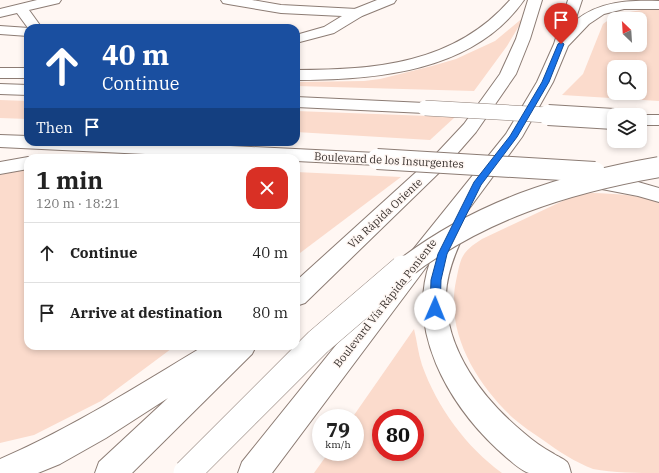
<!DOCTYPE html>
<html lang="en">
<head>
<meta charset="utf-8">
<style>
  body { margin:0; font-family:"IBM Plex Serif",serif; background:#f6f6f6; color:#222; height:100vh; display:flex; flex-direction:column; font-size:15px; white-space:nowrap }
  * { box-sizing:border-box; margin:0 }
  p { font-size:13px; color:#767676 }
  .icon { flex:none; width:22px; height:22px; fill:none; stroke:currentColor; stroke-width:2; stroke-linecap:round; stroke-linejoin:round }
  .map { position:relative; flex:1; overflow:hidden }
  .sheet { position:absolute; left:24px; top:154px; width:276px; height:196px; display:flex; flex-direction:column; background:#fff; border-radius:12px; box-shadow:0 2px 6px #0003 }
  .sheet>* { flex:none }
  .guide { position:absolute; left:24px; top:24px; width:276px; height:122px; border-radius:12px; box-shadow:0 2px 6px #0003; background:#1a4fa0; color:#fff; overflow:hidden }
  .needle { width:26px; rotate:335deg }
  .buttons { position:absolute; left:607px; top:12px; display:grid; gap:8px }
  .buttons a { display:grid; place-items:center; width:40px; height:40px; border-radius:8px; background:#fff; box-shadow:0 2px 6px #0003; font-size:20px }
  .speed { position:absolute; left:312px; top:409px; display:flex; gap:8px; font-size:20px; font-weight:700; text-align:center }
  .speed>* { display:grid; place-content:center; width:52px; height:52px; border-radius:50%; background:#fff; box-shadow:0 2px 6px #0003; line-height:1 }
  .speed small { font-size:10px; font-weight:400 }
  .speed .limit { border:6px solid #d22; background:#fff; color:#111 }
  .pin { position:absolute; display:grid; place-items:center; width:34px; height:34px; color:#fff; margin:-41px -17px; border-radius:50% 50% 50% 0; rotate:-45deg; box-shadow:0 0 4px #0007 }
  .pin .icon { rotate:45deg }
  .me { position:absolute; width:44px; margin:-22px; rotate:1deg; stroke-linejoin:round; filter:drop-shadow(0 0 3px #0008) }
  .turn { display:flex; align-items:center; gap:14px; height:84px; padding:0 12px; font-size:18px }
  .turn .icon { width:52px; height:52px; stroke-width:2.5 }
  .turn b { display:block; font-size:28px; line-height:34px }
  .then { display:flex; align-items:center; height:38px; padding:0 12px; background:#0003; gap:8px; font-size:15px }
  .round { display:grid; place-items:center; flex:none; width:42px; height:42px; border-radius:12px; background:#f6f6f6 }
  .summary { display:flex; align-items:center; justify-content:space-between; height:68px; padding:0 12px }
  h1 { font-size:24px; font-weight:700; line-height:30px }
  ul { padding:0; list-style:none }
  li { display:flex; align-items:center; gap:12px; height:60px; padding:0 12px; border-top:1px solid #e0e0e0 }
  li div { flex:1 }
  li b { display:block; font-size:15px }
  li em { font-style:normal }
  .map>svg:first-child { display:block }
  .green { fill:#fbdbcc; fill-rule:evenodd }
  .lines { fill:none; stroke-linecap:round; stroke-linejoin:round }
  .minor-casing { stroke:#8c7c74; stroke-width:2 }
  .highway-casing { stroke:#8c7c74; stroke-width:2 }
  .minor { fill:#fff; fill-rule:evenodd }
  .highway { fill:#fff; fill-rule:evenodd }
  .highway-bridge-far2-casing { stroke:#8c7c74; stroke-width:16; stroke-linecap:butt }
  .highway-bridge-far1-casing { stroke:#8c7c74; stroke-width:22; stroke-linecap:butt }
  .highway-bridge-casing { stroke:#8c7c74; stroke-width:28; stroke-linecap:butt }
  .highway-bridge-far2 { stroke:#fff; stroke-width:15 }
  .highway-bridge-far1 { stroke:#fff; stroke-width:20 }
  .highway-bridge { stroke:#fff; stroke-width:27 }
  .route { fill:#1a73e8; stroke:#114b97 }
  .labels { text-anchor:middle; stroke-width:3; stroke-linejoin:round; paint-order:stroke }
  .street-label { font-size:11px; fill:#39322f; stroke:#fff7f3 }
</style>
</head>
<body>
<div class="map">
<svg width="659" height="473" viewBox="0 0 659 473">
  <rect width="100%" height="100%" fill="#fff7f3"/>
  <g class="green">
    <path d="M 649,9 L 659,9 L 659,101 L 562,95 L 583,74 L 603,24 C 617,13 633,11 649,9 ZM 614,19 L 640,19 L 640,45 L 614,45 ZM 614,67 L 640,67 L 640,93 L 614,93 Z"/>
    <path d="M 525,16 L 507,46 L 474,91 L 296,86 L 296,82 L 364,81 L 380,79 L 432,66 L 456,59 L 495,41 Z"/>
    <path d="M 0,100 L 28,101 L 28,119 L 0,118 Z"/>
    <path d="M 296,111 L 455,117 L 430,140 L 296,132 Z"/>
    <path d="M 28,168 L 28,346 L 175,346 L 101,401 L 34,435 L 0,443 L 0,175 Z"/>
    <path d="M 296,172 L 401,177 L 296,256 Z"/>
    <path d="M 592,193 C 616,194 637,194 659,203 L 659,473 C 638,473 613,473 593,469 C 575,462 558,451 543,440 C 533,433 522,426 513,418 C 477,384 445,333 456,281 C 461,258 460,253 482,239 L 571,197 L 581,194 Z"/>
    <path d="M 414,329 C 417,341 418,353 422,365 C 437,407 466,447 502,473 L 314,473 L 329,452 L 355,452 L 355,418 L 352,418 ZM 381,418 L 415,418 L 415,452 L 381,452 Z"/>
  </g>
  <g class="lines">
    <defs>
      <g id="minor">
        <path d="M 37,0 L 61,0 L 59,3 L 29,10 L 42,28 L 28,28 L 17,13 L 0,17 L 0,9 Z"/>
        <path d="M 221,0 L 252,0 L 281,5 L 357,9 L 362,10 L 364,13 L 362,16 L 334,33 L 296,43 L 296,35 L 324,27 L 342,16 L 281,13 L 228,4 L 223,3 Z"/>
      </g>
      <g id="highway">
        <path d="M 377,0 L 396,0 L 394,3 L 362,16 L 357,17 L 352,16 L 350,13 L 352,10 Z"/>
        <path d="M 510,0 L 524,0 C 474,72 376,80 296,80 L 296,70 C 375,70 454,64 510,0 Z"/>
        <path d="M 528,0 L 542,0 L 530,39 L 516,74 L 476,132 L 449,163 L 305,303 L 296,306 L 296,281 L 435,155 L 464,124 L 500,74 L 516,39 Z"/>
        <path d="M 568,0 L 582,0 L 575,21 C 599,1 629,0 659,1 L 659,9 L 624,9 L 604,14 L 589,24 L 568,46 L 553,82 L 522,137 L 460,221 L 464,222 L 467,228 C 457,248 447,271 446,294 C 445,350 483,399 524,433 C 533,441 543,448 554,454 C 557,456 564,459 567,462 C 569,464 570,470 571,473 C 561,473 538,473 529,473 C 520,471 504,455 497,449 C 448,403 406,330 430,262 L 272,473 L 238,473 L 242,462 L 506,134 L 537,82 L 554,44 Z"/>
        <path d="M 0,26 L 29,28 L 28,28 L 28,36 L 0,34 Z"/>
        <rect x="0" y="68" width="28" height="10"/>
        <path d="M 0,84 L 28,85 L 28,95 L 0,94 Z"/>
        <path d="M 296,97 L 425,103 L 431,104 L 434,108 L 431,112 L 425,113 L 296,107 Z"/>
        <path d="M 639,115 L 659,115 L 659,125 L 640,125 L 640,115 Z"/>
        <path d="M 0,135 L 28,136 L 28,142 L 147,142 L 377,153 L 384,155 L 387,159 L 384,163 L 377,165 L 296,161 L 296,158 L 228,158 L 0,147 Z"/>
        <path d="M 28,157 L 33,158 L 28,158 L 28,169 L 0,174 L 0,162 Z"/>
        <path d="M 588,173 L 638,182 L 659,188 L 659,202 L 638,196 L 581,185 L 578,180 L 581,175 Z"/>
        <path d="M 204,346 L 256,346 L 252,354 L 132,473 L 95,473 L 99,462 L 168,398 L 106,438 L 60,464 L 38,473 L 0,473 L 0,459 C 72,428 137,386 204,346 Z"/>
      </g>
    </defs>
    <use href="#minor" class="minor-casing"/>
    <use href="#highway" class="highway-casing"/>
    <use href="#minor" class="minor"/>
    <use href="#highway" class="highway"/>
    <defs>
      <path id="highway-bridge-far2" d="M 425,108 L 565,116"/>
      <g id="highway-bridge-far1">
        <path d="M 548,115 L 614,119"/>
        <path d="M 377,159 L 595,172"/>
        <path d="M 402,270 C 478,211 566,183 659,167"/>
      </g>
      <path id="highway-bridge" d="M 187,473 L 318,342 L 403,269"/>
    </defs>
    <use href="#highway-bridge-far2" class="highway-bridge-far2-casing"/>
    <use href="#highway-bridge-far1" class="highway-bridge-far1-casing"/>
    <use href="#highway-bridge" class="highway-bridge-casing"/>
    <use href="#highway-bridge-far2" class="highway-bridge-far2"/>
    <use href="#highway-bridge-far1" class="highway-bridge-far1"/>
    <use href="#highway-bridge" class="highway-bridge"/>
  </g>
  <path class="route" d="M 561,42 L 564,44 L 549,82 L 517,137 L 481,185 L 447,254 L 441,280 L 440,309 L 438,312 L 435,313 L 431,312 L 430,309 L 431,280 L 438,254 L 474,182 L 510,136 L 542,82 L 558,44 Z"/>
  <g class="labels">
    <g class="street-label">
      <text transform="translate(389 160) rotate(3)" y="4">Boulevard de los Insurgentes</text>
      <text transform="translate(385 213) rotate(-43)" y="4">Vía Rápida Oriente</text>
      <text transform="translate(385 303) rotate(-52)" y="4">Boulevard Vía Rápida Poniente</text>
    </g>
  </g>
</svg>
<div class="buttons">
<a><svg class="needle" viewBox="-14 -14 28 28"><path d="M0-13l5 13h-10z" fill="#e53935"/><path d="M0 13l5-13h-10z" fill="#767676"/></svg></a>
<a><svg class="icon" aria-label="search" viewBox="0 0 24 24"><circle cx="10" cy="10" r="6"/><path d="M15 15l6 6"/></svg></a>
<a><svg class="icon" aria-label="layers" viewBox="0 0 24 24"><path d="M12 4l9 5-9 5-9-5zM3 14l9 5 9-5"/></svg></a>
</div>
<div class="speed"><div>79<small>km/h</small></div><div class="limit">80</div></div>
<div class="pin" style="left:561px;top:44px;background:#d93025"><svg class="icon" aria-label="arrive" viewBox="0 0 24 24"><path d="M6 21V4h12l-3 4 3 4H6"/></svg></div>
<svg class="me" style="left:435px;top:309px" viewBox="-20 -20 40 40"><circle r="19" fill="#fff"/><path d="M0-13L10 11 0 6-10 11z" fill="#1a73e8"/></svg>
<div class="guide">
<div class="turn"><svg class="icon" aria-label="ahead" viewBox="0 0 24 24"><path d="M12 20V5M6 11l6-6 6 6"/></svg><div><b>40 m</b>Continue</div></div>
<div class="then">Then<svg class="icon" aria-label="arrive" viewBox="0 0 24 24"><path d="M6 21V4h12l-3 4 3 4H6"/></svg></div>
</div>
<section class="sheet">
<div class="summary"><div><h1>1 min</h1><p>120 m · 18:21</p></div><a class="round" style="background:#d93025;color:#fff"><svg class="icon" aria-label="close" viewBox="0 0 24 24"><path d="M6 6l12 12M18 6L6 18"/></svg></a></div>
<ul>
<li><svg class="icon" aria-label="ahead" viewBox="0 0 24 24"><path d="M12 20V5M6 11l6-6 6 6"/></svg><div><b>Continue</b></div><em>40 m</em></li>
<li><svg class="icon" aria-label="arrive" viewBox="0 0 24 24"><path d="M6 21V4h12l-3 4 3 4H6"/></svg><div><b>Arrive at destination</b></div><em>80 m</em></li>
</ul>
</section>
</div>
</body>
</html>
